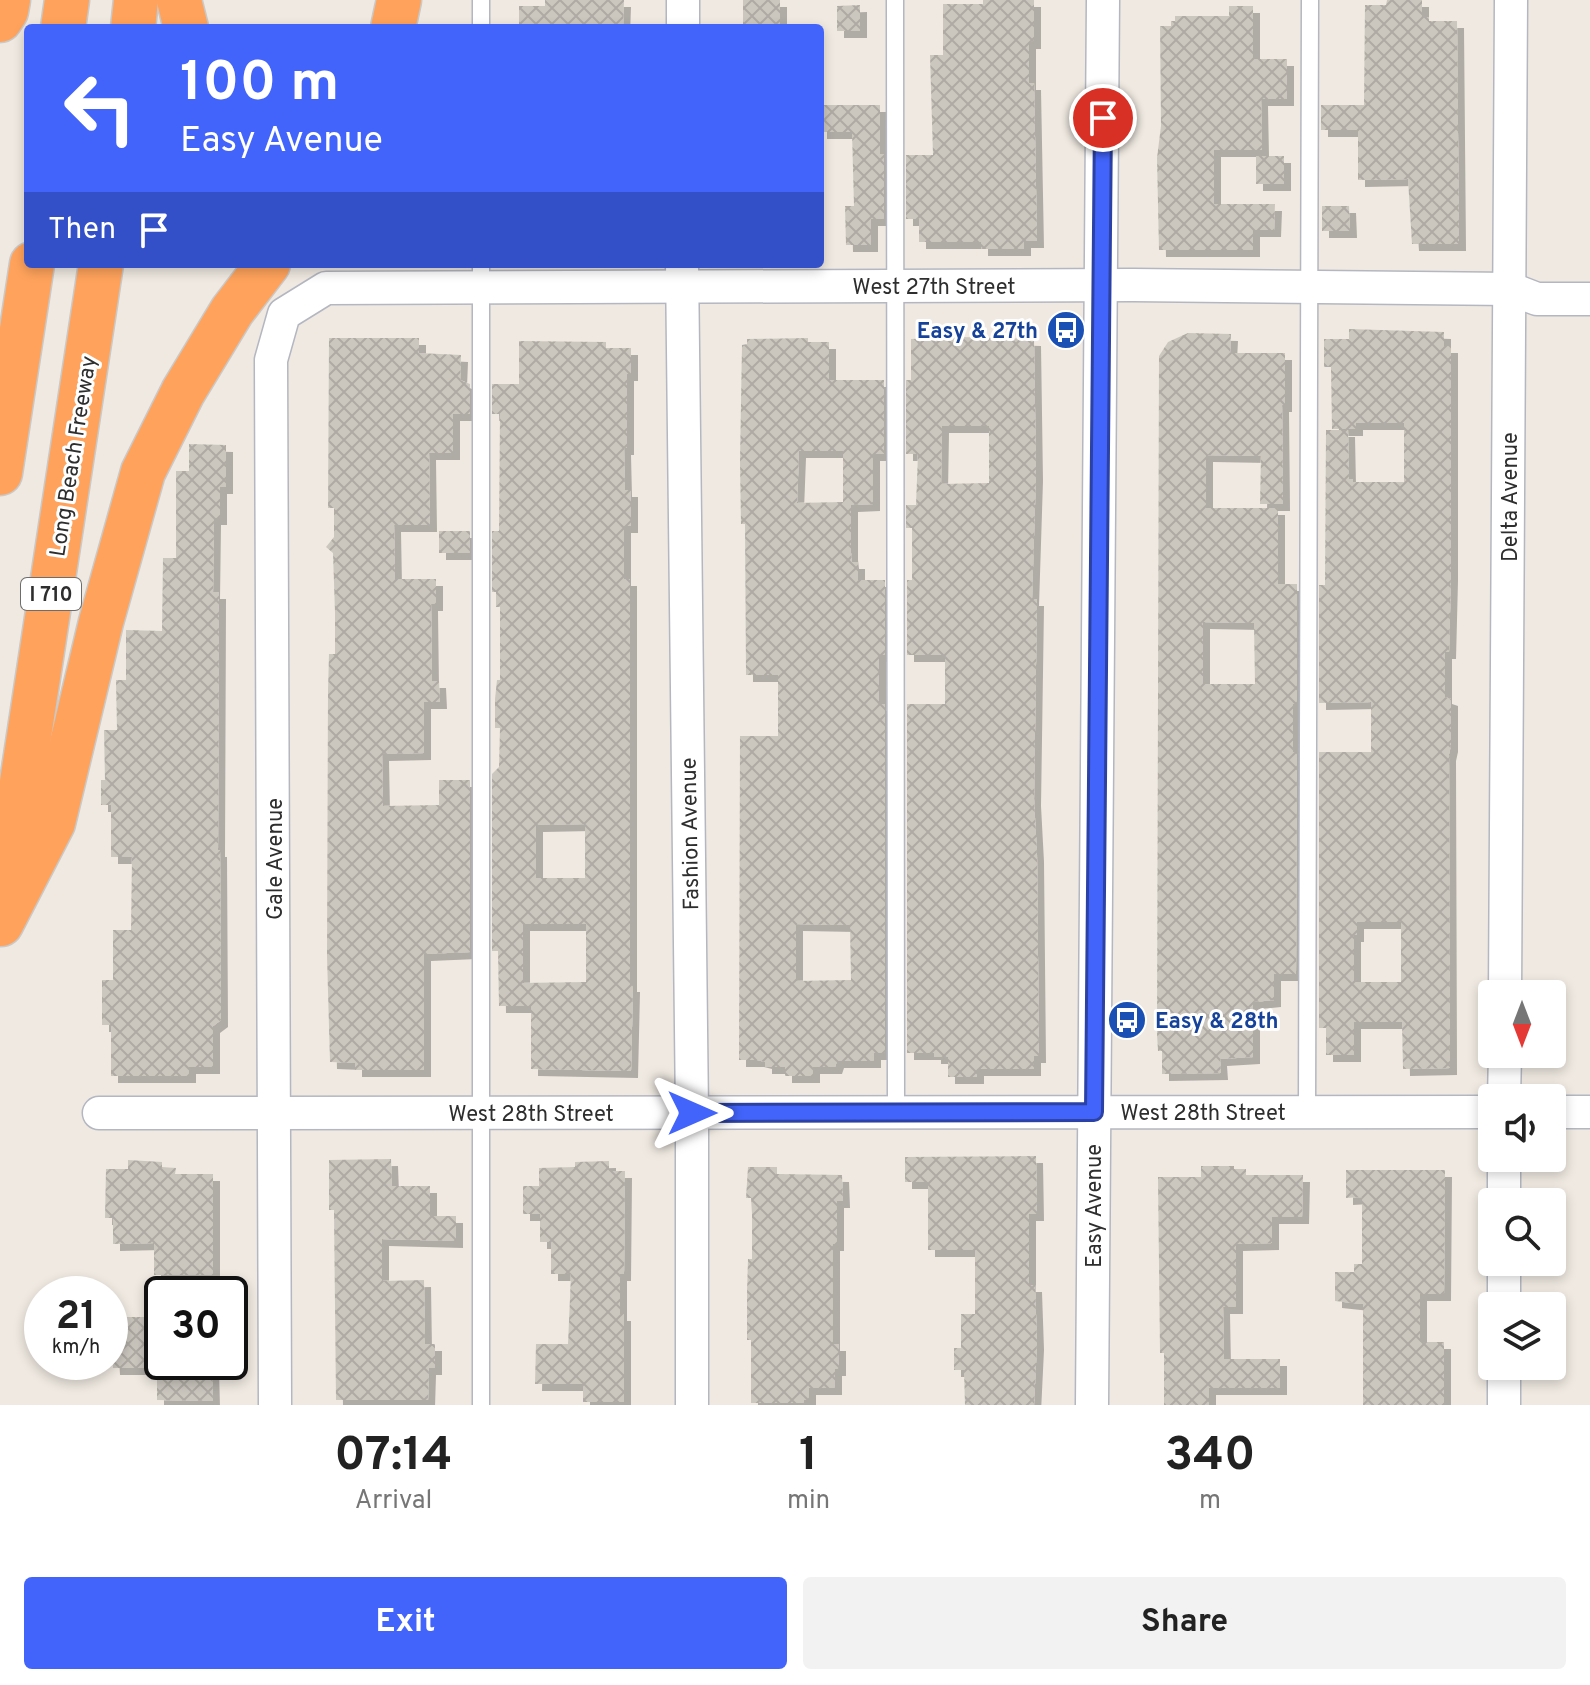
<!DOCTYPE html>
<html lang="en">
<head>
<meta charset="utf-8">
<style>
  body { margin:0; font-family:Overpass,sans-serif; background:#f2f2f2; color:#222; height:100vh; display:flex; flex-direction:column; font-size:30px; white-space:nowrap }
  * { box-sizing:border-box; margin:0 }
  p { font-size:26px; color:#767676 }
  .icon { flex:none; width:44px; height:44px; fill:none; stroke:currentColor; stroke-width:2; stroke-linecap:round; stroke-linejoin:round }
  .map { position:relative; height:1405px; overflow:hidden }
  .panel { display:flex; flex-direction:column; background:#fff; flex:1 }
  .panel>* { flex:none }
  .hud { position:absolute; left:24px; top:24px; width:800px; height:244px; border-radius:8px; box-shadow:0 4px 12px #0003; background:#4264fb; color:#fff; overflow:hidden }
  .needle { width:52px; rotate:180deg }
  .buttons { position:absolute; left:1478px; top:980px; display:grid; gap:16px }
  .buttons a { display:grid; place-items:center; width:88px; height:88px; border-radius:8px; background:#fff; box-shadow:0 4px 12px #0003; font-size:40px }
  .speed { position:absolute; left:24px; top:1276px; display:flex; gap:16px; font-size:40px; font-weight:700; text-align:center }
  .speed>* { display:grid; place-content:center; width:104px; height:104px; border-radius:50%; background:#fff; box-shadow:0 4px 12px #0003; line-height:1 }
  .speed small { font-size:20px; font-weight:400 }
  .speed .limit { border:4px solid #111; border-radius:12px; background:#fff; color:#111 }
  .pin { position:absolute; display:grid; place-items:center; width:68px; height:68px; color:#fff; margin:-34px; border:4px solid #fff; border-radius:50%; box-shadow:0 2px 8px #0007 }
  .me { position:absolute; width:88px; margin:-44px; rotate:90deg; stroke-linejoin:round; filter:drop-shadow(0 0 6px #0008) }
  .turn { display:flex; align-items:center; gap:28px; height:168px; padding:0 24px; font-size:36px }
  .turn .icon { width:104px; height:104px; stroke-width:2.5 }
  .turn b { display:block; font-size:56px; line-height:68px }
  .then { display:flex; align-items:center; height:76px; padding:0 24px; background:#0003; gap:16px; font-size:30px }
  .eta { display:flex; justify-content:space-evenly; align-items:center; height:136px; text-align:center }
  .eta b { font-size:48px; font-weight:700; line-height:56px }
  .primary-button { display:flex; gap:16px; margin-top:auto; padding:16px 24px }
  .primary-button a { flex:1; height:92px; border-radius:8px; background:#4264fb; color:#fff; font-size:32px; font-weight:700; line-height:92px; text-align:center }
  .primary-button a+a { background:#f2f2f2; color:#222 }
  .map>svg:first-child { display:block }
  .building { fill:url(#building-cross-hatch); fill-rule:evenodd; filter:url(#shadow) }
  .lines { fill:none; stroke-linecap:round; stroke-linejoin:round }
  .lane-casing { stroke:#b4b7c1; stroke-width:19 }
  .street-casing { stroke:#b4b7c1; stroke-width:35 }
  .highway-casing { stroke:#c9c9c9; stroke-width:47 }
  .lane { stroke:#fff; stroke-width:16 }
  .street { stroke:#fff; stroke-width:32 }
  .highway { stroke:#ffa35c; stroke-width:44 }
  .route-casing { stroke:#2b41a3; stroke-width:20 }
  .route { stroke:#4264fb; stroke-width:14 }
  .labels { text-anchor:middle; stroke-width:6; stroke-linejoin:round; paint-order:stroke }
  .shield { fill:#fff; stroke:#6d6d6d; stroke-width:2 }
  .shield-label { font-size:20px; font-weight:bold; fill:#2e2e2e }
  .street-label { font-size:22px; fill:#2e2e2e; stroke:#fff }
  .transit-label { font-size:22px; font-weight:bold; fill:#164399; stroke:#fff; text-anchor:end }
</style>
</head>
<body>
<div class="map">
<svg width="1590" height="1405" viewBox="0 0 1590 1405">
  <defs>
    <pattern id="building-cross-hatch" width="8" height="8" patternUnits="userSpaceOnUse" patternTransform="scale(2)"><rect width="8" height="8" fill="#cbc7bf"/><path d="M0 0l8 8M0 8l8-8" fill="none" stroke="#afaba4"/></pattern>
    <filter id="shadow"><feDropShadow dx="7" dy="7" stdDeviation="0" flood-color="#0004"/></filter>
  </defs>
  <rect width="100%" height="100%" fill="#efe9e1"/>
  <g class="building">
    <path d="M 545,0 L 624,0 L 623,28 L 519,28 L 519,6 L 545,6 Z"/>
    <rect x="743" y="0" width="37" height="28"/>
    <path d="M 983,0 L 1034,0 L 1034,42 L 1029,42 L 1029,83 L 1034,83 L 1037,241 L 1024,241 L 1024,249 L 981,249 L 981,242 L 919,242 L 919,219 L 906,219 L 906,155 L 933,155 L 930,55 L 943,55 L 943,4 L 983,4 Z"/>
    <path d="M 1387,0 L 1422,0 L 1422,17 L 1429,17 L 1429,21 L 1457,21 L 1459,244 L 1412,244 L 1408,179 L 1358,180 L 1358,130 L 1321,130 L 1321,105 L 1364,105 L 1365,5 L 1386,5 Z"/>
    <path d="M 860,5 L 860,31 L 837,31 L 837,6 Z"/>
    <path d="M 1229,6 L 1253,6 L 1253,59 L 1287,59 L 1287,99 L 1261,99 L 1262,150 L 1214,150 L 1214,204 L 1275,204 L 1274,230 L 1253,230 L 1253,250 L 1159,250 L 1157,158 L 1161,126 L 1160,26 L 1171,26 L 1171,21 L 1175,21 L 1175,16 L 1229,16 Z"/>
    <path d="M 820,105 L 880,105 L 880,154 L 884,154 L 884,219 L 871,219 L 871,245 L 846,245 L 845,206 L 854,206 L 852,132 L 820,132 Z"/>
    <rect x="1256" y="156" width="28" height="28"/>
    <path d="M 1322,206 L 1349,206 L 1350,231 L 1322,231 Z"/>
    <path d="M 1349,329 L 1444,332 L 1444,346 L 1451,346 L 1451,574 L 1449,652 L 1445,652 L 1445,697 L 1451,699 L 1451,745 L 1449,754 L 1450,1068 L 1403,1069 L 1402,1022 L 1354,1022 L 1354,1055 L 1326,1055 L 1326,1028 L 1319,1028 L 1319,752 L 1371,752 L 1371,702 L 1319,703 L 1319,585 L 1325,585 L 1326,430 L 1348,430 L 1349,479 L 1353,479 L 1353,482 L 1404,482 L 1404,423 L 1356,423 L 1356,429 L 1332,429 L 1331,367 L 1324,367 L 1324,339 L 1349,339 ZM 1357,922 L 1401,922 L 1401,982 L 1354,982 L 1354,935 L 1357,935 Z"/>
    <path d="M 1188,333 L 1231,334 L 1230,353 L 1285,353 L 1285,405 L 1282,405 L 1283,504 L 1260,504 L 1261,456 L 1206,455 L 1206,508 L 1278,508 L 1278,584 L 1297,584 L 1297,704 L 1293,704 L 1293,752 L 1297,752 L 1296,974 L 1274,974 L 1274,1000 L 1253,1002 L 1253,1057 L 1220,1059 L 1221,1073 L 1162,1074 L 1162,1051 L 1158,1051 L 1157,1034 L 1159,356 L 1168,342 ZM 1203,622 L 1254,623 L 1255,684 L 1203,684 Z"/>
    <path d="M 961,337 L 1034,339 L 1036,474 L 1032,599 L 1037,599 L 1034,799 L 1037,855 L 1039,1056 L 1034,1056 L 1034,1069 L 977,1069 L 977,1077 L 948,1077 L 948,1057 L 934,1057 L 934,1053 L 907,1053 L 907,704 L 945,704 L 945,655 L 907,655 L 907,580 L 912,580 L 912,528 L 906,528 L 906,505 L 916,505 L 918,454 L 906,454 L 906,380 L 911,380 L 911,339 ZM 942,426 L 989,426 L 989,483 L 941,484 Z"/>
    <path d="M 329,338 L 419,338 L 419,353 L 461,355 L 460,380 L 470,384 L 470,414 L 453,414 L 453,453 L 429,453 L 430,525 L 394,525 L 395,579 L 436,579 L 436,604 L 431,604 L 432,681 L 439,681 L 440,702 L 424,702 L 424,753 L 382,754 L 383,806 L 439,805 L 439,780 L 470,780 L 470,952 L 424,954 L 424,1070 L 355,1070 L 355,1063 L 330,1062 L 327,956 L 328,691 L 329,654 L 335,654 L 335,612 L 333,553 L 326,547 L 334,537 L 334,508 L 328,508 Z"/>
    <path d="M 808,338 L 808,342 L 829,342 L 829,380 L 884,380 L 884,454 L 873,454 L 873,504 L 851,505 L 851,553 L 852,562 L 858,562 L 858,580 L 885,580 L 885,655 L 879,655 L 879,704 L 885,704 L 885,1053 L 874,1053 L 874,1061 L 837,1061 L 835,1067 L 813,1067 L 813,1076 L 785,1076 L 785,1067 L 765,1067 L 765,1062 L 757,1060 L 739,1060 L 740,736 L 778,736 L 778,675 L 746,675 L 745,524 L 741,524 L 740,461 L 742,345 L 747,344 L 747,339 ZM 799,451 L 843,451 L 843,502 L 797,503 ZM 796,924 L 850,925 L 851,980 L 796,981 Z"/>
    <path d="M 519,341 L 606,342 L 606,348 L 631,348 L 631,374 L 627,374 L 627,448 L 624,448 L 625,490 L 631,490 L 631,526 L 624,526 L 624,579 L 630,579 L 630,985 L 633,985 L 631,1071 L 531,1069 L 531,1006 L 499,1006 L 498,951 L 492,951 L 492,774 L 499,767 L 500,728 L 495,728 L 495,699 L 497,680 L 500,680 L 500,607 L 496,607 L 496,592 L 492,592 L 492,531 L 499,531 L 500,414 L 492,414 L 492,384 L 519,384 ZM 585,824 L 585,878 L 536,878 L 536,825 ZM 523,924 L 586,924 L 586,982 L 523,983 Z"/>
    <path d="M 189,444 L 226,445 L 226,487 L 220,487 L 220,518 L 214,518 L 213,592 L 219,592 L 218,850 L 220,850 L 221,1020 L 213,1026 L 213,1067 L 189,1067 L 189,1076 L 111,1076 L 111,1025 L 102,1025 L 102,980 L 113,980 L 113,930 L 131,930 L 132,857 L 111,857 L 111,805 L 101,805 L 101,780 L 105,780 L 104,730 L 117,730 L 116,680 L 126,680 L 126,630 L 162,631 L 163,558 L 176,558 L 176,471 L 189,471 Z"/>
    <rect x="439" y="531" width="31" height="22"/>
    <path d="M 1036,1156 L 1037,1214 L 1029,1214 L 1029,1285 L 1035,1285 L 1037,1343 L 1034,1405 L 965,1405 L 964,1370 L 954,1370 L 954,1348 L 961,1348 L 961,1314 L 975,1314 L 975,1250 L 928,1250 L 928,1182 L 905,1182 L 905,1157 Z"/>
    <path d="M 391,1159 L 392,1186 L 430,1186 L 430,1216 L 456,1216 L 456,1241 L 382,1239 L 382,1281 L 424,1280 L 425,1344 L 435,1344 L 435,1368 L 429,1368 L 428,1400 L 336,1400 L 334,1210 L 329,1210 L 329,1160 Z"/>
    <path d="M 128,1160 L 162,1162 L 162,1167 L 176,1168 L 175,1174 L 213,1174 L 213,1275 L 154,1275 L 154,1243 L 113,1244 L 113,1218 L 105,1218 L 106,1169 L 128,1169 Z"/>
    <path d="M 609,1161 L 609,1171 L 625,1171 L 624,1274 L 620,1274 L 620,1314 L 624,1314 L 624,1402 L 583,1402 L 583,1384 L 535,1384 L 536,1344 L 568,1344 L 571,1274 L 551,1274 L 551,1242 L 540,1242 L 540,1214 L 523,1214 L 523,1186 L 539,1186 L 539,1168 L 575,1167 L 575,1162 Z"/>
    <path d="M 1201,1166 L 1234,1166 L 1234,1169 L 1246,1169 L 1246,1175 L 1303,1175 L 1302,1217 L 1272,1217 L 1272,1243 L 1236,1244 L 1236,1307 L 1223,1307 L 1224,1359 L 1280,1359 L 1280,1388 L 1209,1388 L 1209,1405 L 1164,1405 L 1164,1353 L 1160,1353 L 1158,1177 L 1201,1177 Z"/>
    <path d="M 748,1167 L 777,1167 L 777,1174 L 842,1175 L 843,1201 L 837,1201 L 837,1244 L 833,1244 L 833,1344 L 839,1344 L 839,1369 L 835,1369 L 835,1388 L 809,1388 L 809,1400 L 804,1400 L 804,1403 L 751,1403 L 751,1340 L 747,1340 L 747,1293 L 748,1259 L 752,1259 L 752,1214 L 751,1198 L 746,1198 Z"/>
    <path d="M 1346,1170 L 1445,1170 L 1444,1294 L 1420,1294 L 1420,1342 L 1444,1342 L 1444,1405 L 1363,1405 L 1363,1304 L 1335,1301 L 1335,1272 L 1354,1272 L 1354,1264 L 1362,1264 L 1362,1197 L 1346,1198 Z"/>
    <path d="M 110,1317 L 162,1317 L 162,1362 L 212,1362 L 213,1401 L 157,1400 L 157,1368 L 113,1368 Z"/>
  </g>
  <g class="lines">
    <defs>
      <g id="lane">
        <path d="M 481,0 L 481,28"/>
        <path d="M 895,0 L 896,1112"/>
        <path d="M 1307,1112 L 1310,0"/>
        <path d="M 481,1405 L 481,264"/>
      </g>
      <g id="street">
        <path d="M 683,28 L 683,0"/>
        <path d="M 682,264 L 692,1113 L 692,1405"/>
        <path d="M 1505,994 L 1511,0"/>
        <path d="M 1504,1098 L 1505,1054"/>
        <path d="M 1552,1112 L 1590,1112"/>
        <path d="M 99,1113 L 1492,1112"/>
        <path d="M 1504,1158 L 1504,1202"/>
        <path d="M 1504,1262 L 1504,1306"/>
        <path d="M 1504,1366 L 1504,1405"/>
        <path d="M 275,1405 L 271,360 L 284,314 L 326,288 L 1133,285 L 1511,289 L 1537,299 L 1590,299"/>
        <path d="M 1092,1405 L 1103,0"/>
      </g>
      <g id="highway">
        <path d="M 179,0 L 186,28"/>
        <path d="M 0,20 L 6,11 L 8,0"/>
        <path d="M 63,28 L 67,0"/>
        <path d="M 133,28 L 136,0"/>
        <path d="M 393,28 L 399,0"/>
        <path d="M 0,473 L 32,264"/>
        <path d="M 6,887 L 101,264"/>
        <path d="M 1,924 L 53,823 L 101,622 L 143,472 L 183,392 L 232,311 L 268,264"/>
      </g>
    </defs>
    <use href="#lane" class="lane-casing"/>
    <use href="#street" class="street-casing"/>
    <use href="#highway" class="highway-casing"/>
    <use href="#lane" class="lane"/>
    <use href="#street" class="street"/>
    <use href="#highway" class="highway"/>
  </g>
  <g class="lines">
    <defs>
      <path id="route" d="M 692,1113 L 1094,1112 L 1103,118"/>
    </defs>
    <use href="#route" class="route-casing"/>
    <use href="#route" class="route"/>
  </g>
  <defs>
    <symbol id="bus-disc" viewBox="-11 -11 22 22"><circle r="9.5" fill="#1a4fb4" stroke="#fff"/><path d="M-5-6H5V4H4V6H2V4H-2V6H-4V4H-5ZM-3.5-4V0h7V-4ZM-3.5 1.2v1.5H-2V1.2ZM2 1.2v1.5H3.5V1.2Z" fill="#fff"/></symbol>
  </defs>
  <g fill-rule="evenodd">
    <use href="#bus-disc" x="1044" y="308" width="44" height="44"/>
    <use href="#bus-disc" x="1105" y="998" width="44" height="44"/>
  </g>
  <g class="labels">
    <rect class="shield" x="21" y="578" width="60" height="32" rx="6"/>
    <g class="shield-label">
      <text x="51" y="601">I 710</text>
    </g>
    <g class="street-label">
      <text x="934" y="294">West 27th Street</text>
      <text transform="translate(72 456) rotate(-81)" y="8">Long Beach Freeway</text>
      <text transform="translate(1509 497) rotate(-90)" y="8">Delta Avenue</text>
      <text transform="translate(689 834) rotate(-91)" y="8">Fashion Avenue</text>
      <text transform="translate(274 859) rotate(-90)" y="8">Gale Avenue</text>
      <text x="1203" y="1120">West 28th Street</text>
      <text x="531" y="1121">West 28th Street</text>
      <text transform="translate(1093 1206) rotate(-90)" y="8">Easy Avenue</text>
    </g>
    <g class="transit-label">
      <text x="1038" y="338">Easy &amp; 27th</text>
      <text x="1155" y="1028" text-anchor="start">Easy &amp; 28th</text>
    </g>
  </g>
</svg>
<div class="buttons">
<a><svg class="needle" viewBox="-14 -14 28 28"><path d="M0-13l5 13h-10z" fill="#e53935"/><path d="M0 13l5-13h-10z" fill="#767676"/></svg></a>
<a><svg class="icon" aria-label="sound" viewBox="0 0 24 24"><path d="M4 9h4l5-4v14l-5-4H4zM17 9q2 3 0 6"/></svg></a>
<a><svg class="icon" aria-label="search" viewBox="0 0 24 24"><circle cx="10" cy="10" r="6"/><path d="M15 15l6 6"/></svg></a>
<a><svg class="icon" aria-label="layers" viewBox="0 0 24 24"><path d="M12 4l9 5-9 5-9-5zM3 14l9 5 9-5"/></svg></a>
</div>
<div class="speed"><div>21<small>km/h</small></div><div class="limit">30</div></div>
<div class="pin" style="left:1103px;top:118px;background:#d93025"><svg class="icon" aria-label="arrive" viewBox="0 0 24 24"><path d="M6 21V4h12l-3 4 3 4H6"/></svg></div>
<svg class="me" style="left:692px;top:1113px" viewBox="-20 -20 40 40"><path d="M0-17L14 15 0 8-14 15z" fill="#4264fb" stroke="#fff" stroke-width="4"/></svg>
<div class="hud">
<div class="turn"><svg class="icon" aria-label="left" viewBox="0 0 24 24"><path d="M17 20v-9H6M10 6l-5 5 5 5"/></svg><div><b>100 m</b>Easy Avenue</div></div>
<div class="then">Then<svg class="icon" aria-label="arrive" viewBox="0 0 24 24"><path d="M6 21V4h12l-3 4 3 4H6"/></svg></div>
</div>
</div>
<section class="panel">
<div class="eta">
<div><b>07:14</b><p>Arrival</p></div>
<div><b>1</b><p>min</p></div>
<div><b>340</b><p>m</p></div>
</div>
<div class="primary-button"><a>Exit</a><a>Share</a></div>
</section>
</body>
</html>
